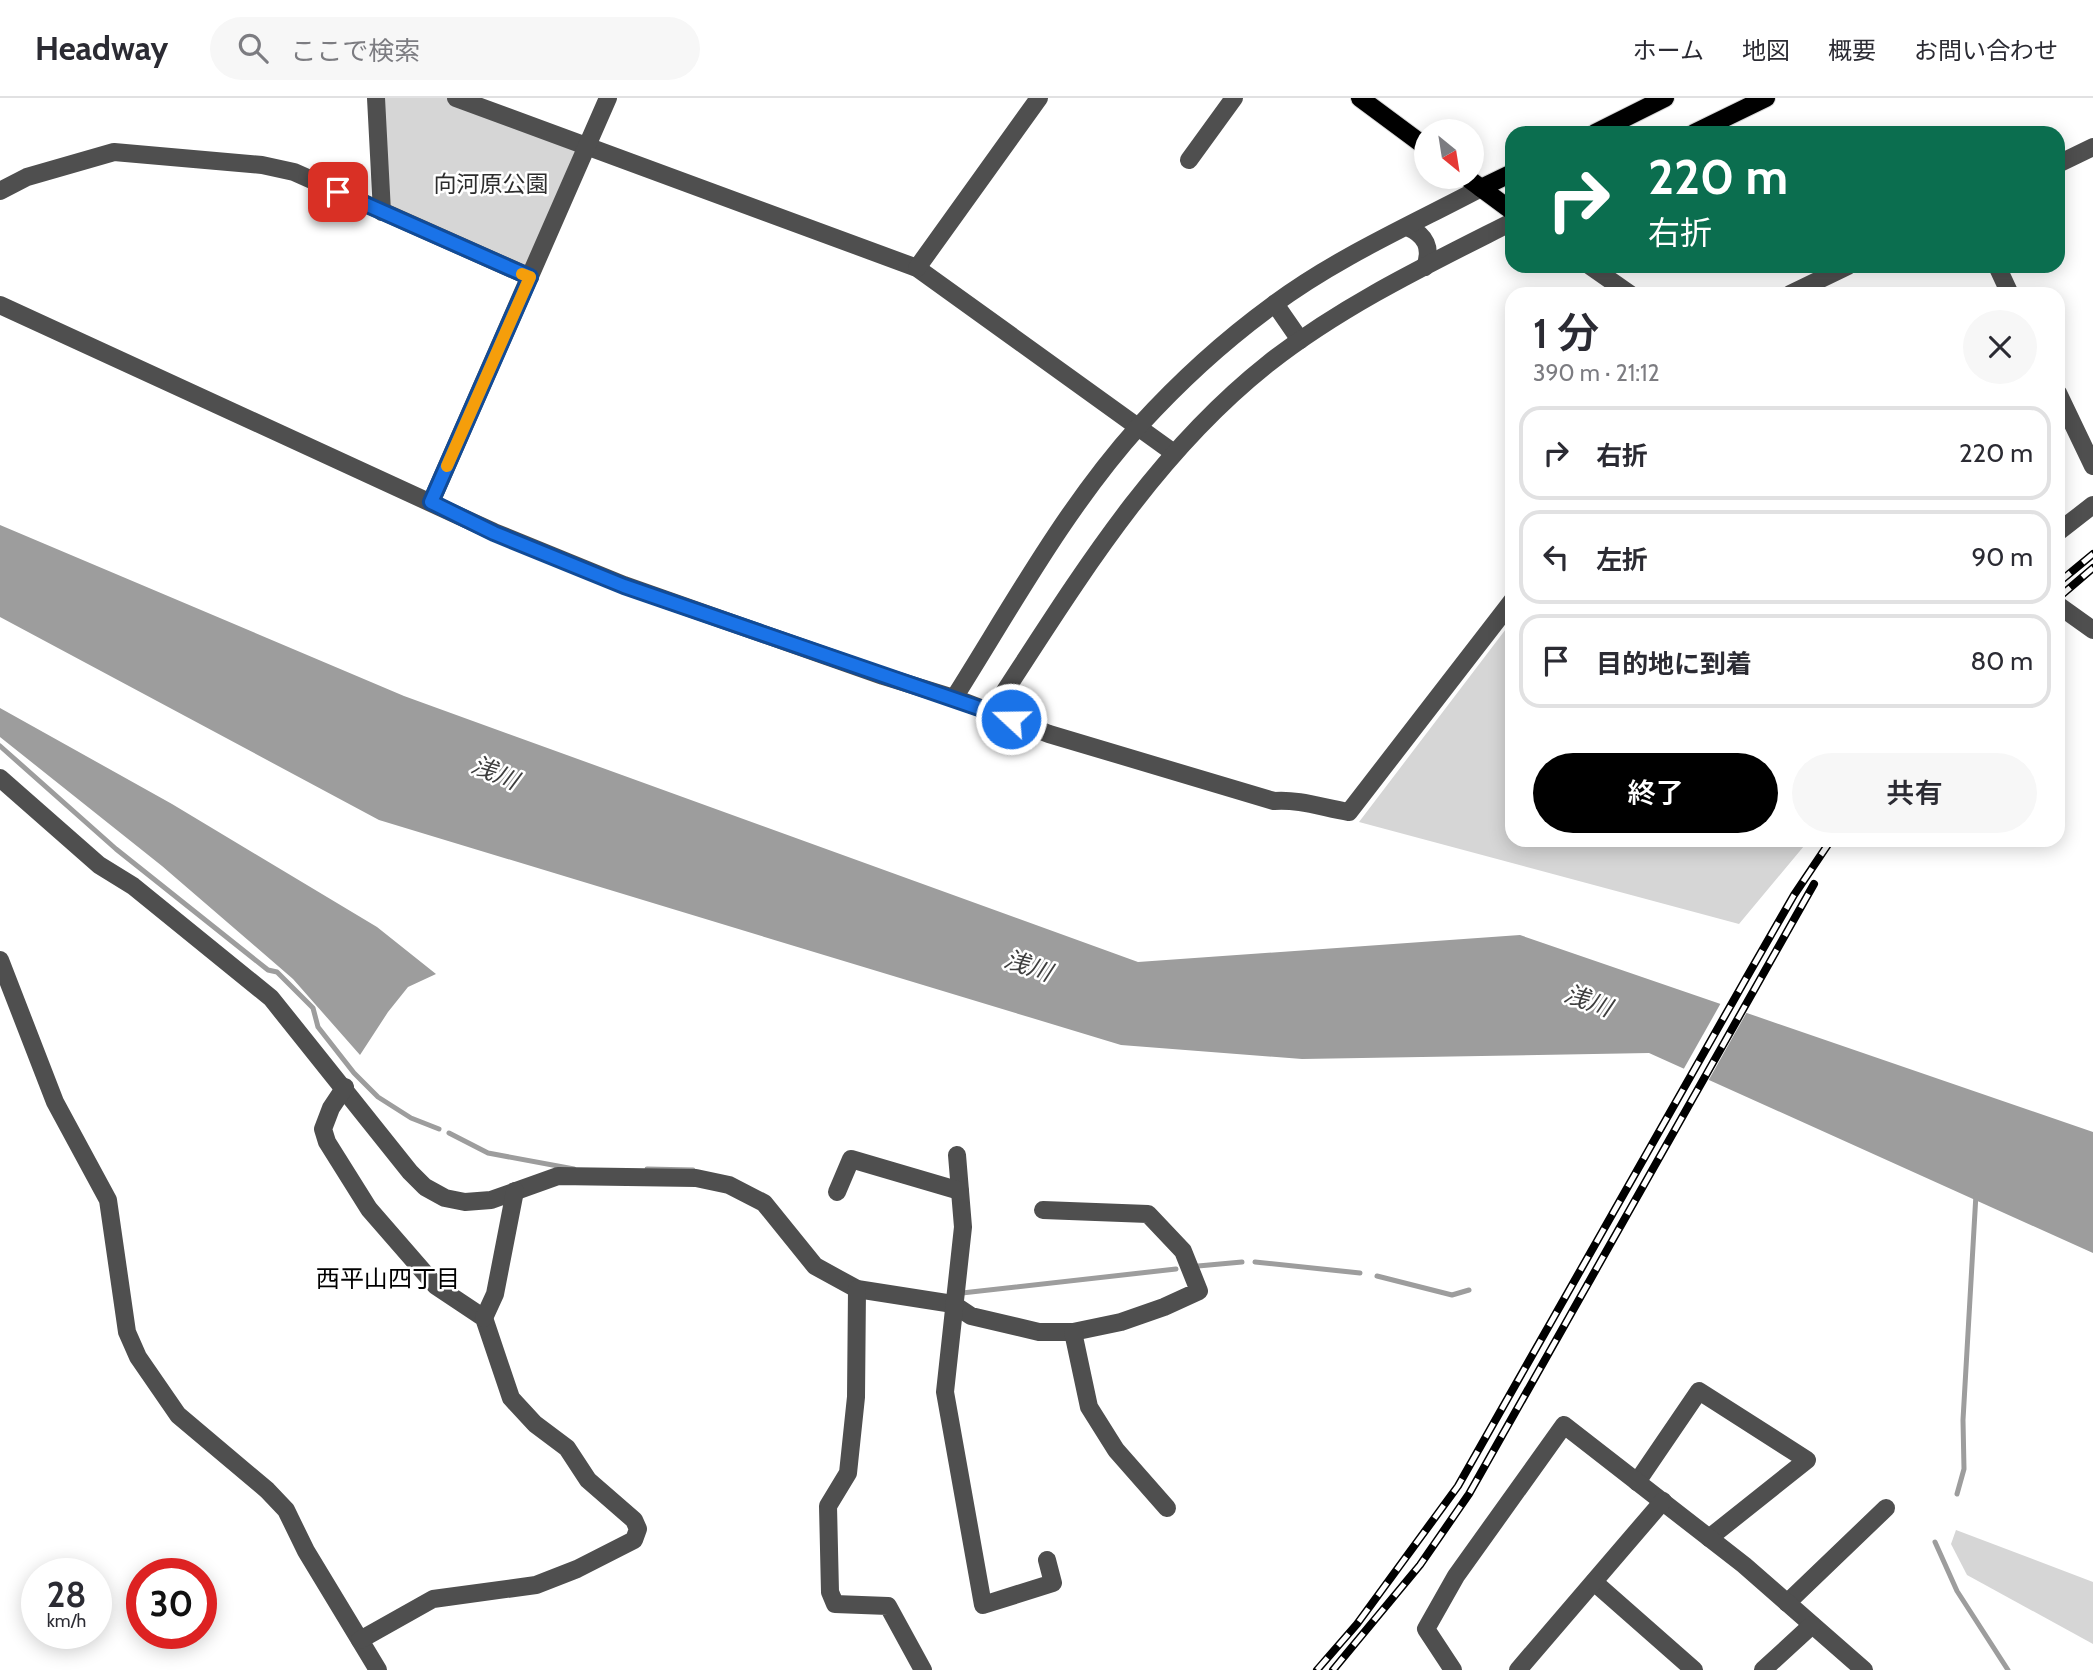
<!DOCTYPE html>
<html lang="ja">
<head>
<meta charset="utf-8">
<style>
  body { margin:0; font-family:Cabin,"Noto Sans JP",sans-serif; background:#f7f7f7; color:#2b2b33; height:100vh; display:flex; flex-direction:column; font-size:26px; white-space:nowrap }
  * { box-sizing:border-box; margin:0 }
  p { font-size:23px; color:#7c7c81 }
  .icon { flex:none; width:38px; height:38px; fill:none; stroke:currentColor; stroke-width:2; stroke-linecap:round; stroke-linejoin:round }
  .map { position:relative; flex:1; overflow:hidden }
  .panel { position:absolute; left:1505px; top:189px; width:560px; height:560px; display:flex; flex-direction:column; background:#fff; border-radius:21px; box-shadow:0 4px 18px #0003 }
  .panel>* { flex:none }
  .top-card { position:absolute; left:1505px; top:28px; width:560px; height:147px; border-radius:21px; box-shadow:0 4px 18px #0003; background:#0b6e4f; color:#fff; overflow:hidden }
  .needle { width:46px; rotate:150deg }
  .tools { position:absolute; left:1414px; top:21px; display:grid; gap:14px }
  .tools a { display:grid; place-items:center; width:70px; height:70px; border-radius:50%; background:#fff; box-shadow:0 4px 18px #0003; font-size:35px }
  .speed { position:absolute; left:21px; top:1460px; display:flex; gap:14px; font-size:35px; font-weight:700; text-align:center }
  .speed>* { display:grid; place-content:center; width:91px; height:91px; border-radius:50%; background:#fff; box-shadow:0 4px 18px #0003; line-height:1 }
  .speed small { font-size:18px; font-weight:400 }
  .speed .limit { border:10px solid #d22; background:#fff; color:#111 }
  .pin { position:absolute; display:grid; place-items:center; width:60px; height:60px; color:#fff; margin:-30px; border-radius:14px; box-shadow:0 4px 10px #0006 }
  .me { position:absolute; width:77px; margin:-38px; rotate:291deg; stroke-linejoin:round; filter:drop-shadow(0 0 5px #0008) }
  .turn { display:flex; align-items:center; gap:24px; height:147px; padding:0 28px; font-size:32px }
  .turn .icon { width:91px; height:91px; stroke-width:2.5 }
  .turn b { display:block; font-size:49px; line-height:60px }
  .round { display:grid; place-items:center; flex:none; width:74px; height:74px; border-radius:37px; background:#f7f7f7 }
  .summary { display:flex; align-items:center; justify-content:space-between; height:119px; padding:0 28px }
  h1 { font-size:42px; font-weight:600; line-height:52px }
  .button { display:flex; gap:14px; margin-top:auto; padding:14px 28px }
  .button a { flex:1; height:80px; border-radius:42px; background:#000; color:#fff; font-size:28px; font-weight:600; line-height:80px; text-align:center }
  .button a+a { background:#f7f7f7; color:#2b2b33 }
  ul { padding:0; list-style:none }
  li { display:flex; align-items:center; gap:21px; height:94px; margin:0 14px 10px; padding:0 14px; border:4px solid #e1e1e2; border-radius:21px }
  li div { flex:1 }
  li b { display:block; font-size:26px }
  li em { font-style:normal }
  header { display:flex; align-items:center; gap:42px; box-sizing:border-box; height:98px; padding:0 35px; background:#fff; border-bottom:2px solid #e1e1e2 }
  header strong { font-size:33px }
  nav { display:flex; gap:38px; margin-inline-start:auto; font-size:24px }
  .search { width:490px; height:63px; background:#f7f7f7; display:flex; align-items:center; gap:18px; box-sizing:border-box; padding:0 24px; border-radius:38px; color:#7c7c81; font-size:26px }
  .map>svg:first-child { display:block }
  .green { fill:#d6d6d6 }
  .water { fill:#9d9d9d }
  .pier { fill:#fff }
  .lines { fill:none; stroke-linecap:round; stroke-linejoin:round }
  .stream { stroke:#9d9d9d; stroke-width:5 }
  .major-casing { stroke:#dbdbdb; stroke-width:20 }
  .minor { stroke:#4f4f4f; stroke-width:18 }
  .major { stroke:#000; stroke-width:18 }
  .rail-casing { stroke:#000; stroke-width:8 }
  .rail { stroke:#fff; stroke-width:5; stroke-dasharray:16; stroke-linecap:butt }
  .route-casing { stroke:#114b97; stroke-width:18 }
  .route { stroke:#1a73e8; stroke-width:12 }
  .slow { stroke:#f59e0b; stroke-width:12 }
  .labels { text-anchor:middle; stroke-width:5; stroke-linejoin:round; paint-order:stroke }
  .park-label { font-size:23px; fill:#2d2d2d; stroke:#fff }
  .water-label { font-size:24px; font-style:italic; fill:#3e3e3e; stroke:#fff }
  .neighbourhood-label { font-size:24px; fill:#000; stroke:#fff }
</style>
</head>
<body>
<header>
<strong>Headway</strong>
<div class="search"><svg class="icon" aria-label="search" viewBox="0 0 24 24"><circle cx="10" cy="10" r="6"/><path d="M15 15l6 6"/></svg>ここで検索</div>
<nav><a>ホーム</a><a>地図</a><a>概要</a><a>お問い合わせ</a></nav>
</header>
<div class="map">
<svg width="2093" height="1572" viewBox="0 0 2093 1572">
  <rect width="100%" height="100%" fill="#fff"/>
  <g class="green">
    <path d="M 376,0 L 456,0 L 586,46 L 530,179 L 382,114 Z"/>
    <path d="M 1512,523 L 1512,742 L 1809,742 L 1739,826 L 1359,724 Z"/>
    <path d="M 1956,1432 L 2093,1484 L 2093,1546 L 1967,1477 L 1951,1446 Z"/>
  </g>
  <g class="water">
    <path d="M 0,427 L 404,598 L 1138,864 L 1520,837 L 2093,1034 L 2093,1155 L 1649,955 L 1302,961 L 1121,947 L 379,722 L 0,519 Z"/>
    <path d="M 0,610 L 172,706 L 377,829 L 436,876 L 408,889 L 388,914 L 360,957 L 293,881 L 162,768 L 0,639 Z"/>
  </g>
  <path class="pier" d="M 1722,903 L 1748,912 L 1707,985 L 1682,974 Z"/>
  <g class="lines">
    <g class="stream">
      <path d="M 0,648 L 116,751 L 268,872 L 277,874 L 313,910 L 318,929 L 354,975 L 378,999 L 411,1020 L 439,1031"/>
      <path d="M 449,1035 L 488,1055 L 574,1071"/>
      <path d="M 647,1071 L 693,1072"/>
      <path d="M 1255,1164 L 1360,1175"/>
      <path d="M 1198,1168 L 1242,1164"/>
      <path d="M 1377,1178 L 1452,1197 L 1469,1192"/>
      <path d="M 962,1195 L 1176,1171"/>
      <path d="M 1957,1396 L 1964,1371 L 1963,1322 L 1976,1096"/>
      <path d="M 1935,1444 L 1957,1493 L 2008,1572"/>
    </g>
    <defs>
      <g id="major">
        <path d="M 1360,0 L 1426,49"/>
        <path d="M 1595,35 L 1665,0"/>
        <path d="M 1694,35 L 1766,0"/>
        <path d="M 1466,79 L 1512,113"/>
        <path d="M 1481,90 L 1512,75"/>
      </g>
    </defs>
    <use href="#major" class="major-casing"/>
    <g class="minor">
      <path d="M 376,0 L 382,114"/>
      <path d="M 456,0 L 917,170 L 1174,355"/>
      <path d="M 1189,62 L 1234,0"/>
      <path d="M 2058,66 L 2093,49"/>
      <path d="M 0,93 L 27,79 L 114,54 L 262,67 L 294,74 L 530,179"/>
      <path d="M 1407,129 C 1426,137 1432,150 1425,169"/>
      <path d="M 1590,168 L 1630,196"/>
      <path d="M 1997,168 L 2010,196"/>
      <path d="M 917,170 L 1039,0"/>
      <path d="M 1790,196 L 1848,168"/>
      <path d="M 1275,206 L 1300,242"/>
      <path d="M 0,207 L 494,434 L 624,487 L 883,578 L 954,600 L 1049,636 L 1274,703 C 1299,701 1324,710 1349,714 L 1512,503"/>
      <path d="M 2058,295 L 2093,368"/>
      <path d="M 431,404 L 608,0"/>
      <path d="M 2058,434 L 2093,407"/>
      <path d="M 2058,507 L 2093,532"/>
      <path d="M 954,600 C 1012,508 1066,409 1139,328 C 1179,284 1225,242 1273,207 C 1336,160 1411,127 1481,90"/>
      <path d="M 992,613 C 1074,488 1150,359 1269,265 C 1343,207 1429,166 1512,124"/>
      <path d="M 0,680 L 99,767 L 133,788 L 271,900 L 410,1074 L 425,1089 L 445,1100 L 465,1104 L 491,1102 L 558,1078 L 696,1080 L 729,1087 L 764,1105 L 815,1168 L 857,1191 L 953,1206 L 971,1218 L 1039,1234 L 1073,1234 L 1121,1224 L 1164,1209 L 1199,1193 L 1183,1153 L 1148,1116 L 1043,1112"/>
      <path d="M 0,862 L 55,1004 L 108,1102 L 127,1234 L 138,1259 L 178,1317 L 267,1392 L 286,1412 L 306,1453 L 378,1572"/>
      <path d="M 345,989 L 331,1010 L 323,1031 L 327,1044 L 369,1111 L 436,1188 L 484,1220 L 511,1300 L 535,1326 L 567,1350 L 588,1382 L 634,1422 L 638,1431 L 634,1442 L 577,1471 L 536,1487 L 433,1501 L 360,1542"/>
      <path d="M 957,1057 L 963,1129 L 945,1294 L 983,1507 L 1053,1485 L 1047,1462"/>
      <path d="M 837,1094 L 851,1061 L 960,1093"/>
      <path d="M 857,1191 L 856,1299 L 848,1375 L 828,1408 L 830,1494 L 835,1506 L 888,1508 L 923,1572"/>
      <path d="M 484,1220 L 495,1196 L 515,1093"/>
      <path d="M 1073,1234 L 1089,1309 L 1116,1352 L 1167,1410"/>
      <path d="M 1637,1384 L 1699,1293 L 1807,1362 L 1709,1440"/>
      <path d="M 1594,1484 L 1694,1572"/>
      <path d="M 1787,1505 L 1886,1410"/>
      <path d="M 1453,1572 L 1426,1531 L 1456,1478 L 1564,1327 L 1744,1467 L 1864,1572"/>
      <path d="M 1518,1572 L 1663,1403"/>
      <path d="M 1763,1572 L 1812,1527"/>
    </g>
    <use href="#major" class="major"/>
    <defs>
      <g id="rail">
        <path d="M 2058,485 L 2093,456"/>
        <path d="M 2058,500 L 2093,470"/>
        <path d="M 1317,1572 L 1357,1526 L 1458,1388 L 1748,877 L 1794,797 L 1831,742"/>
        <path d="M 1333,1572 L 1420,1467 L 1469,1396 L 1814,786"/>
      </g>
    </defs>
    <use href="#rail" class="rail-casing"/>
    <use href="#rail" class="rail"/>
  </g>
  <g class="lines">
    <defs>
      <path id="route" d="M 338,94 L 530,179 L 431,404 L 494,435 L 624,488 L 1011,621"/>
    </defs>
    <use href="#route" class="route-casing"/>
    <use href="#route" class="route"/>
    <path class="slow" d="M 447,368 L 530,179 L 522,176"/>
  </g>
  <g class="labels">
    <g class="park-label">
      <text x="491" y="94">向河原公園</text>
    </g>
    <g class="water-label">
      <text transform="translate(495 675) rotate(23)" y="8">浅川</text>
      <text transform="translate(1028 868) rotate(19)" y="8">浅川</text>
      <text transform="translate(1588 903) rotate(20)" y="8">浅川</text>
    </g>
    <g class="neighbourhood-label">
      <text x="388" y="1189">西平山四丁目</text>
    </g>
  </g>
</svg>
<div class="tools">
<a><svg class="needle" viewBox="-14 -14 28 28"><path d="M0-13l5 13h-10z" fill="#e53935"/><path d="M0 13l5-13h-10z" fill="#7c7c81"/></svg></a>
</div>
<div class="speed"><div>28<small>km/h</small></div><div class="limit">30</div></div>
<div class="pin" style="left:338px;top:94px;background:#d93025"><svg class="icon" aria-label="arrive" viewBox="0 0 24 24"><path d="M6 21V4h12l-3 4 3 4H6"/></svg></div>
<svg class="me" style="left:1011px;top:621px" viewBox="-20 -20 40 40"><circle r="17" fill="#1a73e8" stroke="#fff" stroke-width="3"/><path d="M0-11L8 9 0 5-8 9z" fill="#fff"/></svg>
<div class="top-card">
<div class="turn"><svg class="icon" aria-label="right" viewBox="0 0 24 24"><path d="M7 20v-9h11M14 6l5 5-5 5"/></svg><div><b>220 m</b>右折</div></div>
</div>
<section class="panel">
<div class="summary"><div><h1>1 分</h1><p>390 m · 21:12</p></div><a class="round"><svg class="icon" aria-label="close" viewBox="0 0 24 24"><path d="M6 6l12 12M18 6L6 18"/></svg></a></div>
<ul>
<li><svg class="icon" aria-label="right" viewBox="0 0 24 24"><path d="M7 20v-9h11M14 6l5 5-5 5"/></svg><div><b>右折</b></div><em>220 m</em></li>
<li><svg class="icon" aria-label="left" viewBox="0 0 24 24"><path d="M17 20v-9H6M10 6l-5 5 5 5"/></svg><div><b>左折</b></div><em>90 m</em></li>
<li><svg class="icon" aria-label="arrive" viewBox="0 0 24 24"><path d="M6 21V4h12l-3 4 3 4H6"/></svg><div><b>目的地に到着</b></div><em>80 m</em></li>
</ul>
<div class="button"><a>終了</a><a>共有</a></div>
</section>
</div>
</body>
</html>
